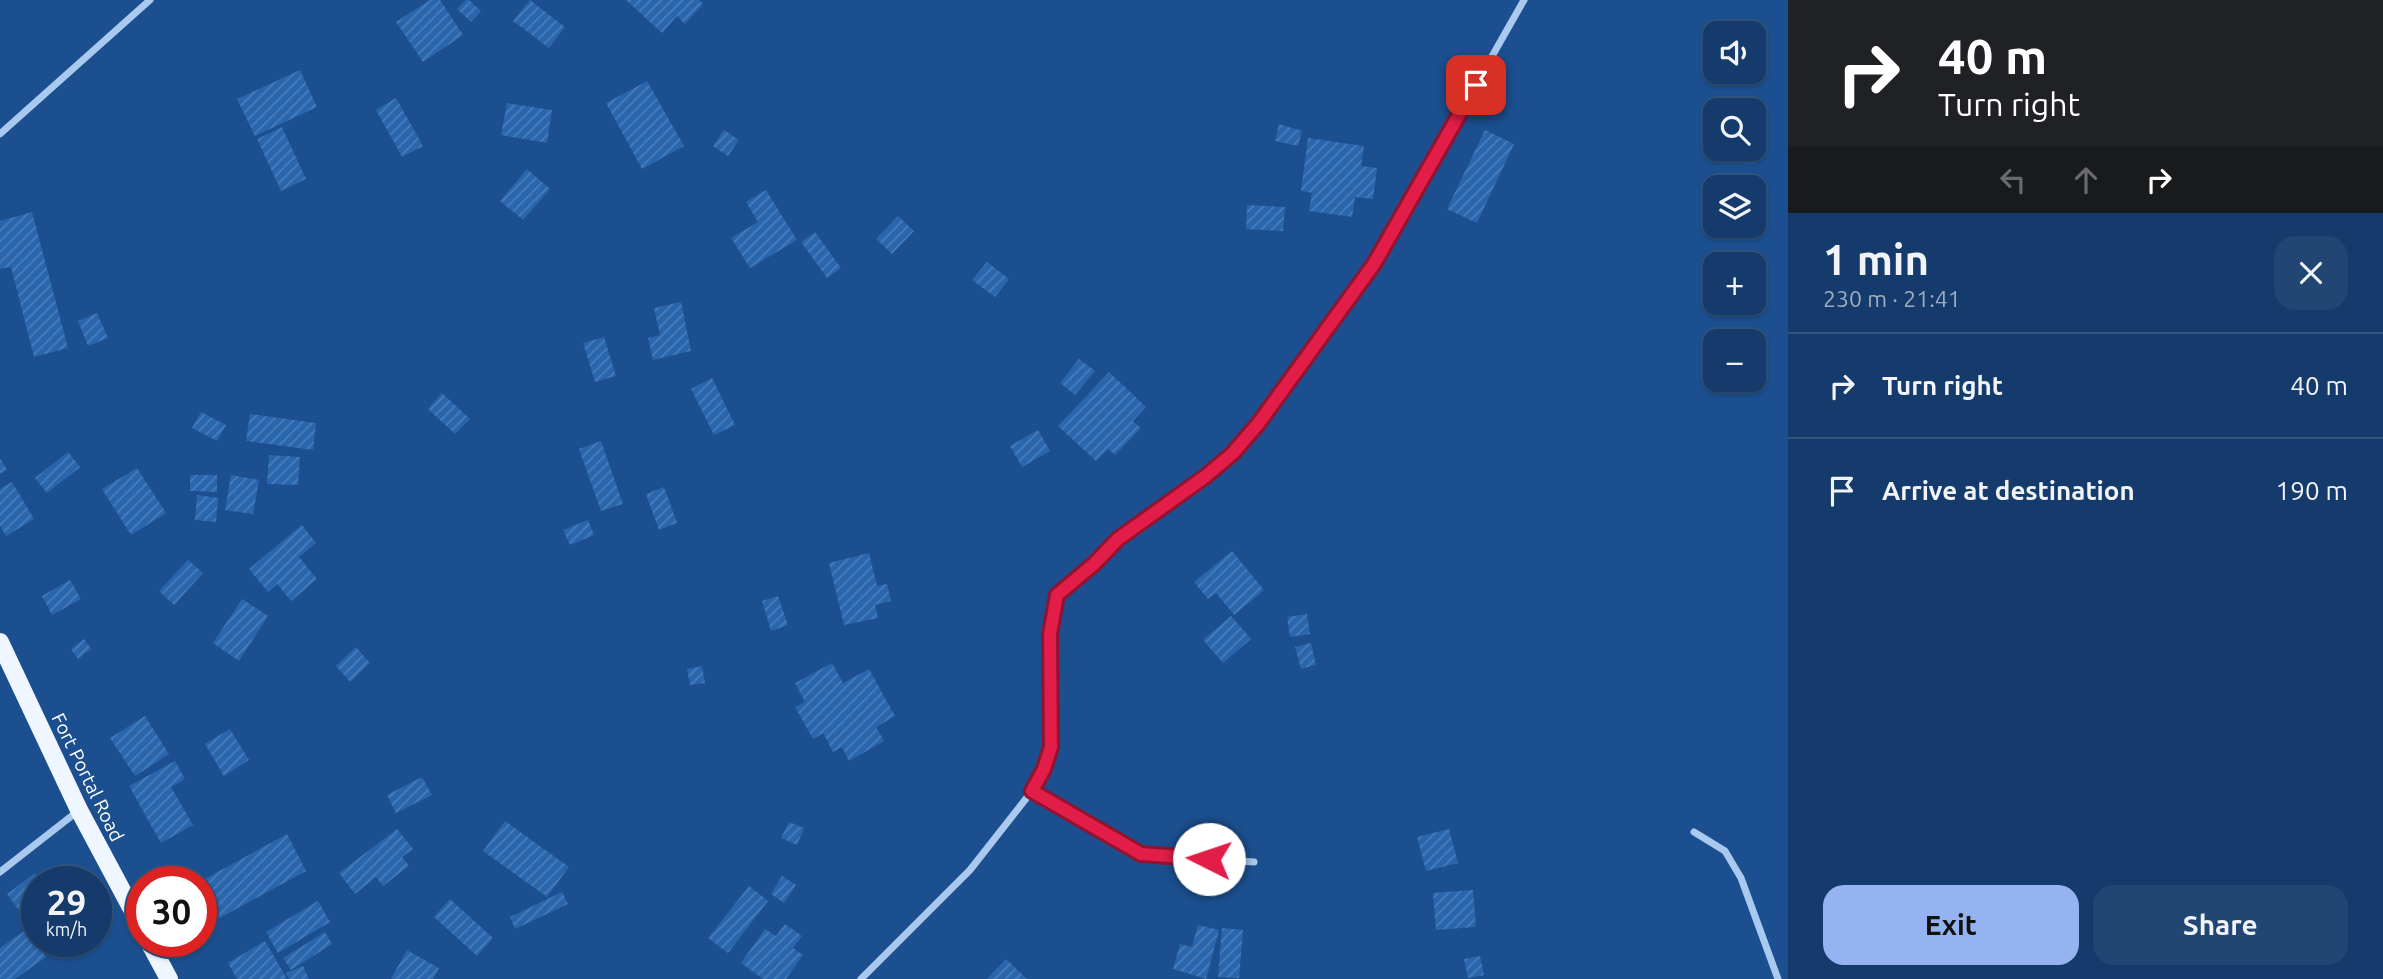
<!DOCTYPE html>
<html lang="en">
<head>
<meta charset="utf-8">
<style>
  body { margin:0; font-family:Ubuntu,sans-serif; background:#214673; color:#f1f3f6; height:100vh; display:flex; flex-direction:column; font-size:26px; white-space:nowrap }
  * { box-sizing:border-box; margin:0 }
  p { font-size:23px; color:#9dadc1 }
  .icon { flex:none; width:38px; height:38px; fill:none; stroke:currentColor; stroke-width:2; stroke-linecap:round; stroke-linejoin:round }
  .map { position:relative; flex:1; overflow:hidden }
  .panel { display:flex; flex-direction:column; background:#143b6b; width:595px }
  .panel>* { flex:none }
  .guide { background:#202124; color:#fff; overflow:hidden }
  .fabs { position:absolute; left:1703px; top:21px; display:grid; gap:14px }
  .fabs a { display:grid; place-items:center; width:63px; height:63px; border-radius:14px; background:#143b6b; box-shadow:0 2px 5px #0004,0 0 0 2px #33557e; font-size:35px }
  .speed { position:absolute; left:21px; top:866px; display:flex; gap:14px; font-size:35px; font-weight:700; text-align:center }
  .speed>* { display:grid; place-content:center; width:91px; height:91px; border-radius:50%; background:#143b6b; box-shadow:0 2px 5px #0004,0 0 0 2px #33557e; line-height:1 }
  .speed small { font-size:18px; font-weight:400 }
  .speed .limit { border:10px solid #d22; background:#fff; color:#111 }
  .pin { position:absolute; display:grid; place-items:center; width:60px; height:60px; color:#fff; margin:-30px; border-radius:14px; box-shadow:0 4px 10px #0006 }
  .me { position:absolute; width:77px; margin:-38px; rotate:274deg; stroke-linejoin:round; filter:drop-shadow(0 0 5px #0008) }
  .turn { display:flex; align-items:center; gap:24px; height:147px; padding:0 35px; font-size:32px }
  .turn .icon { width:91px; height:91px; stroke-width:2.5 }
  .turn b { display:block; font-size:49px; line-height:60px }
  .lanes { display:flex; align-items:center; height:66px; padding:0 35px; background:#0003; justify-content:center; gap:35px; direction:ltr }
  .lanes .off { opacity:.35 }
  .round { display:grid; place-items:center; flex:none; width:74px; height:74px; border-radius:21px; background:#214673 }
  .overview { display:flex; align-items:center; justify-content:space-between; height:119px; padding:0 35px }
  h1 { font-size:42px; font-weight:600; line-height:52px }
  .cta { display:flex; gap:14px; margin-top:auto; padding:14px 35px }
  .cta a { flex:1; height:80px; border-radius:21px; background:#95b2f1; color:#111; font-size:28px; font-weight:600; line-height:80px; text-align:center }
  .cta a+a { background:#214673; color:#f1f3f6 }
  ul { padding:0; list-style:none }
  li { display:flex; align-items:center; gap:21px; height:105px; padding:0 35px; border-top:2px solid #33557e }
  li div { flex:1 }
  li b { display:block; font-size:26px }
  li em { font-style:normal }
  main { display:flex; flex:1; min-height:0 }
  .map>svg:first-child { display:block }
  .building { fill:url(#building-hatch) }
  .lines { fill:none; stroke-linecap:round; stroke-linejoin:round }
  .minor { stroke:#a9c9ee; stroke-width:7 }
  .primary { stroke:#f0f6ff; stroke-width:18 }
  .route-casing { stroke:#92132f; stroke-width:18 }
  .route { stroke:#e11d48; stroke-width:12 }
  .labels { text-anchor:middle; stroke-width:7; stroke-linejoin:round; paint-order:stroke }
  .street-label { font-size:19px; fill:#fff; stroke:#1b4f8f }
</style>
</head>
<body>
<main>
<div class="map">
<svg width="1788" height="979" viewBox="0 0 1788 979">
  <defs>
    <pattern id="building-hatch" width="6" height="6" patternUnits="userSpaceOnUse" patternTransform="scale(1.75)"><rect width="6" height="6" fill="#2a66ad"/><path d="M-1 1l2-2M0 6l6-6M5 7l2-2" fill="none" stroke="#4a7db9"/></pattern>
  </defs>
  <rect width="100%" height="100%" fill="#1b4f8f"/>
  <g class="building">
    <path d="M 430,0 L 440,0 L 463,35 L 423,62 L 396,22 Z"/>
    <path d="M 466,0 L 469,0 L 481,11 L 471,22 L 457,9 Z"/>
    <path d="M 530,0 L 565,27 L 549,48 L 513,21 Z"/>
    <path d="M 626,0 L 699,0 L 703,4 L 685,24 L 677,16 L 662,33 Z"/>
    <path d="M 300,70 L 317,107 L 255,136 L 237,99 Z"/>
    <path d="M 647,81 L 684,146 L 642,169 L 606,103 Z"/>
    <path d="M 396,98 L 423,146 L 402,157 L 376,110 Z"/>
    <path d="M 507,103 L 552,110 L 547,143 L 501,135 Z"/>
    <path d="M 1279,124 L 1302,131 L 1298,146 L 1275,141 Z"/>
    <path d="M 282,127 L 306,179 L 281,191 L 257,139 Z"/>
    <path d="M 724,130 L 739,140 L 728,156 L 713,146 Z"/>
    <path d="M 1485,130 L 1514,144 L 1477,223 L 1447,209 Z"/>
    <path d="M 1308,138 L 1364,146 L 1361,166 L 1377,168 L 1373,199 L 1355,197 L 1352,217 L 1309,211 L 1312,193 L 1301,191 Z"/>
    <path d="M 1754,141 L 1756,142 L 1754,164 L 1723,161 L 1724,149 L 1754,149 Z"/>
    <path d="M 527,169 L 550,189 L 523,220 L 500,201 Z"/>
    <path d="M 766,190 L 797,240 L 750,268 L 731,238 L 758,222 L 746,202 Z"/>
    <path d="M 1247,205 L 1285,207 L 1283,231 L 1246,229 Z"/>
    <path d="M 32,212 L 68,348 L 34,357 L 11,267 L 0,269 L 0,221 Z"/>
    <path d="M 898,216 L 914,231 L 892,254 L 876,239 Z"/>
    <path d="M 815,232 L 841,268 L 827,278 L 801,242 Z"/>
    <path d="M 987,262 L 1009,279 L 995,297 L 972,280 Z"/>
    <path d="M 681,302 L 691,351 L 653,360 L 648,338 L 660,335 L 654,308 Z"/>
    <path d="M 97,313 L 108,338 L 88,346 L 78,321 Z"/>
    <path d="M 604,337 L 616,376 L 595,382 L 583,343 Z"/>
    <path d="M 1079,359 L 1095,371 L 1075,395 L 1060,383 Z"/>
    <path d="M 1109,372 L 1146,407 L 1133,421 L 1141,428 L 1115,455 L 1108,449 L 1096,461 L 1058,426 Z"/>
    <path d="M 712,378 L 735,425 L 714,435 L 691,389 Z"/>
    <path d="M 442,393 L 470,419 L 455,434 L 428,409 Z"/>
    <path d="M 201,412 L 226,425 L 217,441 L 192,428 Z"/>
    <path d="M 250,414 L 316,423 L 313,450 L 246,441 Z"/>
    <path d="M 1038,430 L 1050,451 L 1022,467 L 1010,446 Z"/>
    <path d="M 601,441 L 623,504 L 601,511 L 579,449 Z"/>
    <path d="M 68,452 L 80,467 L 47,493 L 35,478 Z"/>
    <path d="M 269,455 L 300,457 L 298,485 L 267,484 Z"/>
    <path d="M 0,458 L 7,470 L 0,474 Z"/>
    <path d="M 137,468 L 166,513 L 131,535 L 102,489 Z"/>
    <path d="M 190,475 L 217,475 L 217,492 L 190,491 Z"/>
    <path d="M 231,475 L 259,480 L 253,514 L 225,510 Z"/>
    <path d="M 12,482 L 34,519 L 6,536 L 0,526 L 0,489 Z"/>
    <path d="M 664,487 L 677,523 L 659,530 L 646,494 Z"/>
    <path d="M 197,495 L 218,498 L 216,522 L 195,520 Z"/>
    <path d="M 588,520 L 594,535 L 570,545 L 563,530 Z"/>
    <path d="M 302,525 L 316,543 L 299,557 L 317,579 L 291,601 L 277,584 L 268,592 L 249,569 Z"/>
    <path d="M 1232,551 L 1264,590 L 1234,615 L 1216,593 L 1208,599 L 1194,582 Z"/>
    <path d="M 869,553 L 877,586 L 887,584 L 891,601 L 875,605 L 878,618 L 844,625 L 829,563 Z"/>
    <path d="M 188,560 L 203,573 L 174,605 L 159,591 Z"/>
    <path d="M 70,580 L 81,599 L 52,615 L 42,596 Z"/>
    <path d="M 778,596 L 788,625 L 771,631 L 762,601 Z"/>
    <path d="M 242,599 L 268,616 L 239,661 L 213,643 Z"/>
    <path d="M 1307,614 L 1310,634 L 1290,637 L 1287,617 Z"/>
    <path d="M 1231,616 L 1251,639 L 1223,663 L 1203,640 Z"/>
    <path d="M 84,639 L 91,649 L 78,659 L 71,649 Z"/>
    <path d="M 1311,643 L 1316,665 L 1301,669 L 1295,647 Z"/>
    <path d="M 356,647 L 370,663 L 350,682 L 336,666 Z"/>
    <path d="M 832,663 L 843,683 L 869,669 L 895,716 L 876,727 L 884,741 L 849,761 L 842,747 L 833,752 L 823,733 L 813,739 L 795,707 L 805,702 L 795,683 Z"/>
    <path d="M 702,666 L 705,683 L 690,685 L 687,669 Z"/>
    <path d="M 145,716 L 169,754 L 135,776 L 110,738 Z"/>
    <path d="M 230,729 L 249,760 L 224,776 L 205,744 Z"/>
    <path d="M 175,761 L 185,779 L 171,787 L 193,825 L 161,843 L 129,786 Z"/>
    <path d="M 422,777 L 432,795 L 396,813 L 387,795 Z"/>
    <path d="M 505,821 L 569,867 L 547,897 L 483,851 Z"/>
    <path d="M 789,822 L 804,828 L 797,845 L 781,838 Z"/>
    <path d="M 397,829 L 413,849 L 402,857 L 409,866 L 383,886 L 376,877 L 355,894 L 339,873 Z"/>
    <path d="M 1449,829 L 1458,863 L 1426,871 L 1417,837 Z"/>
    <path d="M 287,834 L 306,871 L 212,922 L 201,903 L 201,881 Z"/>
    <path d="M 35,873 L 42,882 L 37,882 L 37,935 L 7,894 Z"/>
    <path d="M 782,876 L 796,885 L 784,903 L 771,894 Z"/>
    <path d="M 749,886 L 768,901 L 728,953 L 708,938 Z"/>
    <path d="M 1473,890 L 1476,927 L 1436,930 L 1433,893 Z"/>
    <path d="M 562,892 L 568,904 L 515,929 L 510,917 Z"/>
    <path d="M 450,899 L 493,938 L 477,956 L 434,917 Z"/>
    <path d="M 318,901 L 330,922 L 278,953 L 266,932 Z"/>
    <path d="M 785,924 L 802,936 L 793,948 L 803,955 L 786,979 L 763,979 L 741,963 L 765,929 L 776,936 Z"/>
    <path d="M 1198,925 L 1219,930 L 1206,979 L 1173,969 L 1180,944 L 1192,947 Z"/>
    <path d="M 1222,928 L 1243,930 L 1239,978 L 1218,977 Z"/>
    <path d="M 27,929 L 46,957 L 15,979 L 0,979 L 0,948 Z"/>
    <path d="M 325,932 L 332,944 L 291,970 L 283,958 Z"/>
    <path d="M 265,941 L 287,979 L 237,979 L 228,963 Z"/>
    <path d="M 42,942 L 64,942 L 50,952 Z"/>
    <path d="M 407,950 L 439,968 L 433,979 L 391,979 Z"/>
    <path d="M 1480,956 L 1484,975 L 1468,978 L 1464,959 Z"/>
    <path d="M 1006,959 L 1027,979 L 987,979 Z"/>
    <path d="M 303,966 L 309,979 L 289,979 L 286,973 Z"/>
  </g>
  <g class="lines">
    <g class="minor">
      <path d="M 0,134 L 150,0"/>
      <path d="M 1032,791 L 1141,854 L 1254,862"/>
      <path d="M 1694,832 L 1725,851 L 1741,878 L 1778,979"/>
      <path d="M 0,872 L 78,811"/>
      <path d="M 861,979 L 970,870 L 1032,791 L 1044,769 L 1051,747 L 1050,634 L 1057,595 L 1094,563 L 1118,539 L 1206,476 L 1233,453 L 1258,424 L 1374,264 L 1524,0"/>
    </g>
    <g class="primary">
      <path d="M 0,642 L 79,810 L 142,928"/>
      <path d="M 149,942 L 169,979"/>
    </g>
  </g>
  <g class="lines">
    <defs>
      <path id="route" d="M 1209,859 L 1141,854 L 1032,791 L 1044,769 L 1051,747 L 1050,634 L 1057,595 L 1094,564 L 1118,539 L 1206,476 L 1233,453 L 1258,424 L 1374,264 L 1476,85"/>
    </defs>
    <use href="#route" class="route-casing"/>
    <use href="#route" class="route"/>
  </g>
  <g class="labels">
    <g class="street-label">
      <text transform="translate(88 777) rotate(64)" y="7">Fort Portal Road</text>
    </g>
  </g>
</svg>
<div class="fabs">
<a><svg class="icon" aria-label="sound" viewBox="0 0 24 24"><path d="M4 9h4l5-4v14l-5-4H4zM17 9q2 3 0 6"/></svg></a>
<a><svg class="icon" aria-label="search" viewBox="0 0 24 24"><circle cx="10" cy="10" r="6"/><path d="M15 15l6 6"/></svg></a>
<a><svg class="icon" aria-label="layers" viewBox="0 0 24 24"><path d="M12 4l9 5-9 5-9-5zM3 14l9 5 9-5"/></svg></a>
<a>+</a>
<a>−</a>
</div>
<div class="speed"><div>29<small>km/h</small></div><div class="limit">30</div></div>
<div class="pin" style="left:1476px;top:85px;background:#d93025"><svg class="icon" aria-label="arrive" viewBox="0 0 24 24"><path d="M6 21V4h12l-3 4 3 4H6"/></svg></div>
<svg class="me" style="left:1209px;top:859px" viewBox="-20 -20 40 40"><circle r="19" fill="#fff"/><path d="M0-13L10 11 0 6-10 11z" fill="#e11d48"/></svg>
</div>
<section class="panel">
<div class="guide">
<div class="turn"><svg class="icon" aria-label="right" viewBox="0 0 24 24"><path d="M7 20v-9h11M14 6l5 5-5 5"/></svg><div><b>40 m</b>Turn right</div></div>
<div class="lanes"><svg class="icon off" aria-label="left" viewBox="0 0 24 24"><path d="M17 20v-9H6M10 6l-5 5 5 5"/></svg><svg class="icon off" aria-label="ahead" viewBox="0 0 24 24"><path d="M12 20V5M6 11l6-6 6 6"/></svg><svg class="icon" aria-label="right" viewBox="0 0 24 24"><path d="M7 20v-9h11M14 6l5 5-5 5"/></svg></div>
</div>
<div class="overview"><div><h1>1 min</h1><p>230 m · 21:41</p></div><a class="round"><svg class="icon" aria-label="close" viewBox="0 0 24 24"><path d="M6 6l12 12M18 6L6 18"/></svg></a></div>
<ul>
<li><svg class="icon" aria-label="right" viewBox="0 0 24 24"><path d="M7 20v-9h11M14 6l5 5-5 5"/></svg><div><b>Turn right</b></div><em>40 m</em></li>
<li><svg class="icon" aria-label="arrive" viewBox="0 0 24 24"><path d="M6 21V4h12l-3 4 3 4H6"/></svg><div><b>Arrive at destination</b></div><em>190 m</em></li>
</ul>
<div class="cta"><a>Exit</a><a>Share</a></div>
</section>
</main>
</body>
</html>
